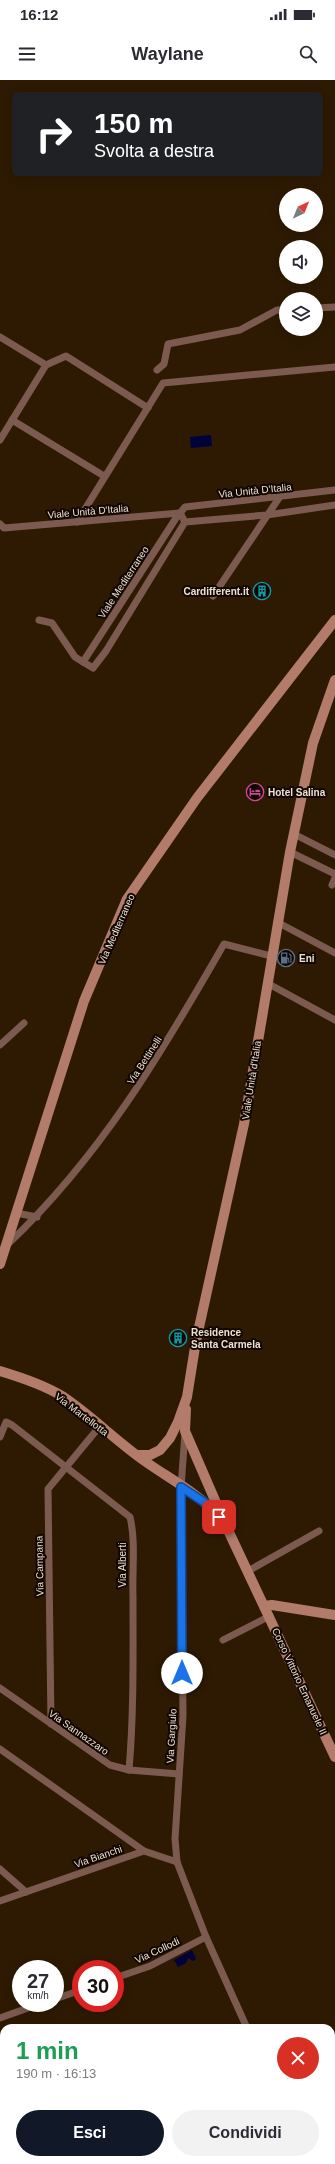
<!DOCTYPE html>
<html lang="it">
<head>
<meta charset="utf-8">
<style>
  body { margin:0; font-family:Arial,sans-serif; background:#f2f2f3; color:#2b2b33; height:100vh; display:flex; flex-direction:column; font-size:15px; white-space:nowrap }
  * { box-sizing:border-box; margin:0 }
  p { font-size:13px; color:#7c7c81 }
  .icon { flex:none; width:22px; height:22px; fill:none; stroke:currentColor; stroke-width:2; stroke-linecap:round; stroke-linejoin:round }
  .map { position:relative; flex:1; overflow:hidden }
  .panel { position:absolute; left:0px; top:1944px; width:335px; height:140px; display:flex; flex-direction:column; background:#fff; border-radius:12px 12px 0 0; box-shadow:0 2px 10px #0003 }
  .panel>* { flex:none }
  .banner { position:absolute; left:12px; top:12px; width:311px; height:84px; border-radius:6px; box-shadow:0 2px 10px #0003; background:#202124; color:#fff; overflow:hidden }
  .needle { width:26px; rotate:43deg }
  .controls { position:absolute; left:279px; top:108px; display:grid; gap:8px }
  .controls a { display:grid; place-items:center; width:44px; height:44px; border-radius:50%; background:#fff; box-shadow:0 2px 10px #0003; font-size:20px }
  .speed { position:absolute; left:12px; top:1880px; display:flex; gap:8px; font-size:20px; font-weight:700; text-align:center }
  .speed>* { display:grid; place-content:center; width:52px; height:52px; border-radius:50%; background:#fff; box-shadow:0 2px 10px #0003; line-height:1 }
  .speed small { font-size:10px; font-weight:400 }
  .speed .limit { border:6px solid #d22; background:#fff; color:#111 }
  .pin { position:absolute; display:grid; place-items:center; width:34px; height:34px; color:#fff; margin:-17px; border-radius:8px; box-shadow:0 2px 6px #0006 }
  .me { position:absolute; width:44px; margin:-22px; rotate:0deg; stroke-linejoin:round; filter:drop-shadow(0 0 3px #0008) }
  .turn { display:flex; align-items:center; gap:14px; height:84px; padding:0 16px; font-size:18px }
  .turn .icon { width:52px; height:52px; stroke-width:2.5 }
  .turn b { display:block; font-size:28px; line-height:34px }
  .round { display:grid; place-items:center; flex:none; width:42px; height:42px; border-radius:21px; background:#f2f2f3 }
  .head { display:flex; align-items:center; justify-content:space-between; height:68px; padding:0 16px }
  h1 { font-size:24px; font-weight:600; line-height:30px; color:#1e9e55 }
  .button { display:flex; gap:8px; margin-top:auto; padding:8px 16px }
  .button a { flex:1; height:46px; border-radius:24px; background:#111827; color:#fff; font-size:16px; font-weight:600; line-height:46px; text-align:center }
  .button a+a { background:#f2f2f3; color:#2b2b33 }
  .status { display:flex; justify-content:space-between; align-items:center; height:28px; padding:0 20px; background:#fff; direction:ltr }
  .status svg { height:11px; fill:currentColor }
  header { display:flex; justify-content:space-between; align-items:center; height:52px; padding:0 16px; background:#fff; font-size:18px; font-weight:600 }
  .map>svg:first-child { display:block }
  .water { fill:#00023b }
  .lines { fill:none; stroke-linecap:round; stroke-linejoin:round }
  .street { stroke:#7c5a4f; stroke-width:7 }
  .secondary { stroke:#b27b6a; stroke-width:10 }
  .route-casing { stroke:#114b97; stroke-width:10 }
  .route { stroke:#1a73e8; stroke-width:7 }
  .labels { text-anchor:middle; stroke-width:4; stroke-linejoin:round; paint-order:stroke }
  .street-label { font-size:10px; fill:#efe0d2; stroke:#100701 }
  .poi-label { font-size:10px; font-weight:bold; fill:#efe0d2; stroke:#100701; text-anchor:start }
</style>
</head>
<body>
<div class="status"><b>16:12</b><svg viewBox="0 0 49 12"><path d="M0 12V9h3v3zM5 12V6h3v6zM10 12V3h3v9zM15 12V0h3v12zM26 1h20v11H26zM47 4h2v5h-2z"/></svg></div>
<header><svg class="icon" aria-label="menu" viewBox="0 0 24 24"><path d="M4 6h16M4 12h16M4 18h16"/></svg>Waylane<svg class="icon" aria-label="search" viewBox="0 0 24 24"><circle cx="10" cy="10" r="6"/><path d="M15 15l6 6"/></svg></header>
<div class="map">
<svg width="335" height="2084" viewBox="0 0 335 2084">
  <rect width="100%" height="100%" fill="#2e1a03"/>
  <g class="water">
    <path d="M 211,355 L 212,366 L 191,368 L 190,357 Z"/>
    <path d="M 192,1870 L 196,1879 L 193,1881 L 188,1878 L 186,1883 L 178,1887 L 174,1880 Z"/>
  </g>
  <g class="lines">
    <g class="street">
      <path d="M 316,228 L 335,227"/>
      <path d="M 0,257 L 46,285 L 0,360"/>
      <path d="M 46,285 L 66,276 L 148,328"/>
      <path d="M 157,290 L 164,284 L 168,264 L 240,250 L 277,230 L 286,230"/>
      <path d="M 12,340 L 104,396"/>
      <path d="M 77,442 L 163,303 L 335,287"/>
      <path d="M 185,442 L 267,435 L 335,425"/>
      <path d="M 0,444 L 4,448 L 180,433"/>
      <path d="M 213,516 L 279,418"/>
      <path d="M 39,540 L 52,543 L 75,577 L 93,588 L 106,571 L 185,442 L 180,433"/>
      <path d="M 83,582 L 176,438 L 185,427 L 335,410"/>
      <path d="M 294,754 L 335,775"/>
      <path d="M 290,772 L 335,794"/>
      <path d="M 332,805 L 335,798"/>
      <path d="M 277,842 L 335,873"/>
      <path d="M 267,903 L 335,940"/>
      <path d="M 0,965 L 24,943"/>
      <path d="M 16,1133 L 37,1137"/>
      <path d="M 7,1165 C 100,1077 161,974 224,864 L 271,876"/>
      <path d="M 185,1353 L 181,1407 L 183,1636 L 175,1759 L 177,1782 L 206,1857 L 247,1948"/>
      <path d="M 0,1357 L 6,1342 L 12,1345 L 130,1437 C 136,1462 132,1490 133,1516 C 133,1574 134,1632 129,1690"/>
      <path d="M 248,1491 L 319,1451"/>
      <path d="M 223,1560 L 270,1536"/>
      <path d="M 0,1608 L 110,1685 L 129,1690 L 179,1694"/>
      <path d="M 51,1644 L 48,1409 L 100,1346"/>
      <path d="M 0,1669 L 144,1771"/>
      <path d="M 0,1789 L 26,1812"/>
      <path d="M 0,1821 L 144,1771 L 177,1782"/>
      <path d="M 115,1898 L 150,1886 L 206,1857"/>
      <path d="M 55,1919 L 81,1910"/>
      <path d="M 0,1938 L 42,1923"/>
      <path d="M 320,2080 L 323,2084"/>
    </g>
    <g class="secondary">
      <path d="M 0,1184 L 84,921 L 127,819 L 197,718 L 335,540"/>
      <path d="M 0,1291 C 20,1297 44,1305 62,1316 C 92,1336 117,1362 146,1382 C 170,1399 201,1415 219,1437"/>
      <path d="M 186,1329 L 185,1351 L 227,1448 L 335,1677"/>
      <path d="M 137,1375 L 150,1375 L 160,1370 L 170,1358 L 178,1342 L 187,1317 L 196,1261 L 244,1044 L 290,772 L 313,663 L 335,600"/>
      <path d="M 264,1526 L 272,1525 L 335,1535"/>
    </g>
  </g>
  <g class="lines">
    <defs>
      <path id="route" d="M 182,1593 L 181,1407 L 210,1426 L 219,1437"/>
    </defs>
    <use href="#route" class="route-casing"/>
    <use href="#route" class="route"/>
  </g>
  <defs>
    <symbol id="building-ring" viewBox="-11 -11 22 22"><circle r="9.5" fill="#100701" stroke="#0f9aa8" stroke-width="1.5"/><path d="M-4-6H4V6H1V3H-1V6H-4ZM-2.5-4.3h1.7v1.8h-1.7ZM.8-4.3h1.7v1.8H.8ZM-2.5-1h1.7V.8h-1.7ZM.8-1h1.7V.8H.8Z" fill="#0f9aa8"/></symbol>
    <symbol id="hotel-ring" viewBox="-11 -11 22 22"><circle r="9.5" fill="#100701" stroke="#d1479c" stroke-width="1.5"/><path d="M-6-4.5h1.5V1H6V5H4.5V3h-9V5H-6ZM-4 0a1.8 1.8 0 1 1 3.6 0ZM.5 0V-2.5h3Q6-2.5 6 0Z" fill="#d1479c"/></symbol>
    <symbol id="fuel-ring" viewBox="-11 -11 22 22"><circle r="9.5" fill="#100701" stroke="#5c6f8a" stroke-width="1.5"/><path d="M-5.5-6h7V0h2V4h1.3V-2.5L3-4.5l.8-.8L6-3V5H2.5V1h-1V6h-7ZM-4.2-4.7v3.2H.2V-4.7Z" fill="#5c6f8a"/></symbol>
  </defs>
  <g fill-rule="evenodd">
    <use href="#building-ring" x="252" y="501" width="20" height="20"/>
    <use href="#hotel-ring" x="245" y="702" width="20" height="20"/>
    <use href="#fuel-ring" x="276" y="868" width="20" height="20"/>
    <use href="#building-ring" x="168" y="1248" width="20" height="20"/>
  </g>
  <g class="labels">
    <g class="street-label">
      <text transform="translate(255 410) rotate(-6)" y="4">Via Unità D'Italia</text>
      <text transform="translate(88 431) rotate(-5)" y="4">Viale Unità D'Italia</text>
      <text transform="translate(123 502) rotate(-57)" y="4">Viale Mediterraneo</text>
      <text transform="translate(116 849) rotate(-66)" y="4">Via Mediterraneo</text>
      <text transform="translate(144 980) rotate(-57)" y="4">Via Bettinelli</text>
      <text transform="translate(251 1000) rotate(-81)" y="4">Viale Unità d'Italia</text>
      <text transform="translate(82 1334) rotate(37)" y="4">Via Martellotta</text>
      <text transform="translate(122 1485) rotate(-90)" y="4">Via Alberti</text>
      <text transform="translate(39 1486) rotate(-91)" y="4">Via Campana</text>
      <text transform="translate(300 1601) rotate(65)" y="4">Corso Vittorio Emanuele II</text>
      <text transform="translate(79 1652) rotate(35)" y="4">Via Sannazzaro</text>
      <text transform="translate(171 1656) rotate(-87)" y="4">Via Gargiulo</text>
      <text transform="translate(98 1776) rotate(-19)" y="4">Via Bianchi</text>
      <text transform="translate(157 1870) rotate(-25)" y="4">Via Collodi</text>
    </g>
    <g class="poi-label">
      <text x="249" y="515" text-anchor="end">Cardifferent.it</text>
      <text x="268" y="716">Hotel Salina</text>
      <text x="299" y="882">Eni</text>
      <text x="191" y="1256">Residence<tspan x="191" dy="12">Santa Carmela</tspan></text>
    </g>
  </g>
</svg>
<div class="controls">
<a><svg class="needle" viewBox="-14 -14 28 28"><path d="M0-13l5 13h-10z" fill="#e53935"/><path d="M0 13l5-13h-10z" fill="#7c7c81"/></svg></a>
<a><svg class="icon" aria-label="sound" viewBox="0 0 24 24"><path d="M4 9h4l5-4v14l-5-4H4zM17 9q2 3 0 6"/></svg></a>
<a><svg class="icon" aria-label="layers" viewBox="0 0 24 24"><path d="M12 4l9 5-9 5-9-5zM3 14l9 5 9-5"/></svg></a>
</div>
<div class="speed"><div>27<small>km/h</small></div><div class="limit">30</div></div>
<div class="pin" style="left:219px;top:1437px;background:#d93025"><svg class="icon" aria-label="arrive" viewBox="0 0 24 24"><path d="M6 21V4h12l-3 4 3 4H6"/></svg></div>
<svg class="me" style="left:182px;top:1593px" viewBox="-20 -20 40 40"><circle r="19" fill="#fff"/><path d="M0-13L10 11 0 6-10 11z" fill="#1a73e8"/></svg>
<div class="banner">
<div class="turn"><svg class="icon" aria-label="right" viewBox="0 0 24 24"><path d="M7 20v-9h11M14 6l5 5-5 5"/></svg><div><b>150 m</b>Svolta a destra</div></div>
</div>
<section class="panel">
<div class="head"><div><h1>1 min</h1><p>190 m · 16:13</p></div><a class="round" style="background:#d93025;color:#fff"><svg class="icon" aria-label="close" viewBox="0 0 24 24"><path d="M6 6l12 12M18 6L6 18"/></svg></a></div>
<div class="button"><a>Esci</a><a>Condividi</a></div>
</section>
</div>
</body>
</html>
